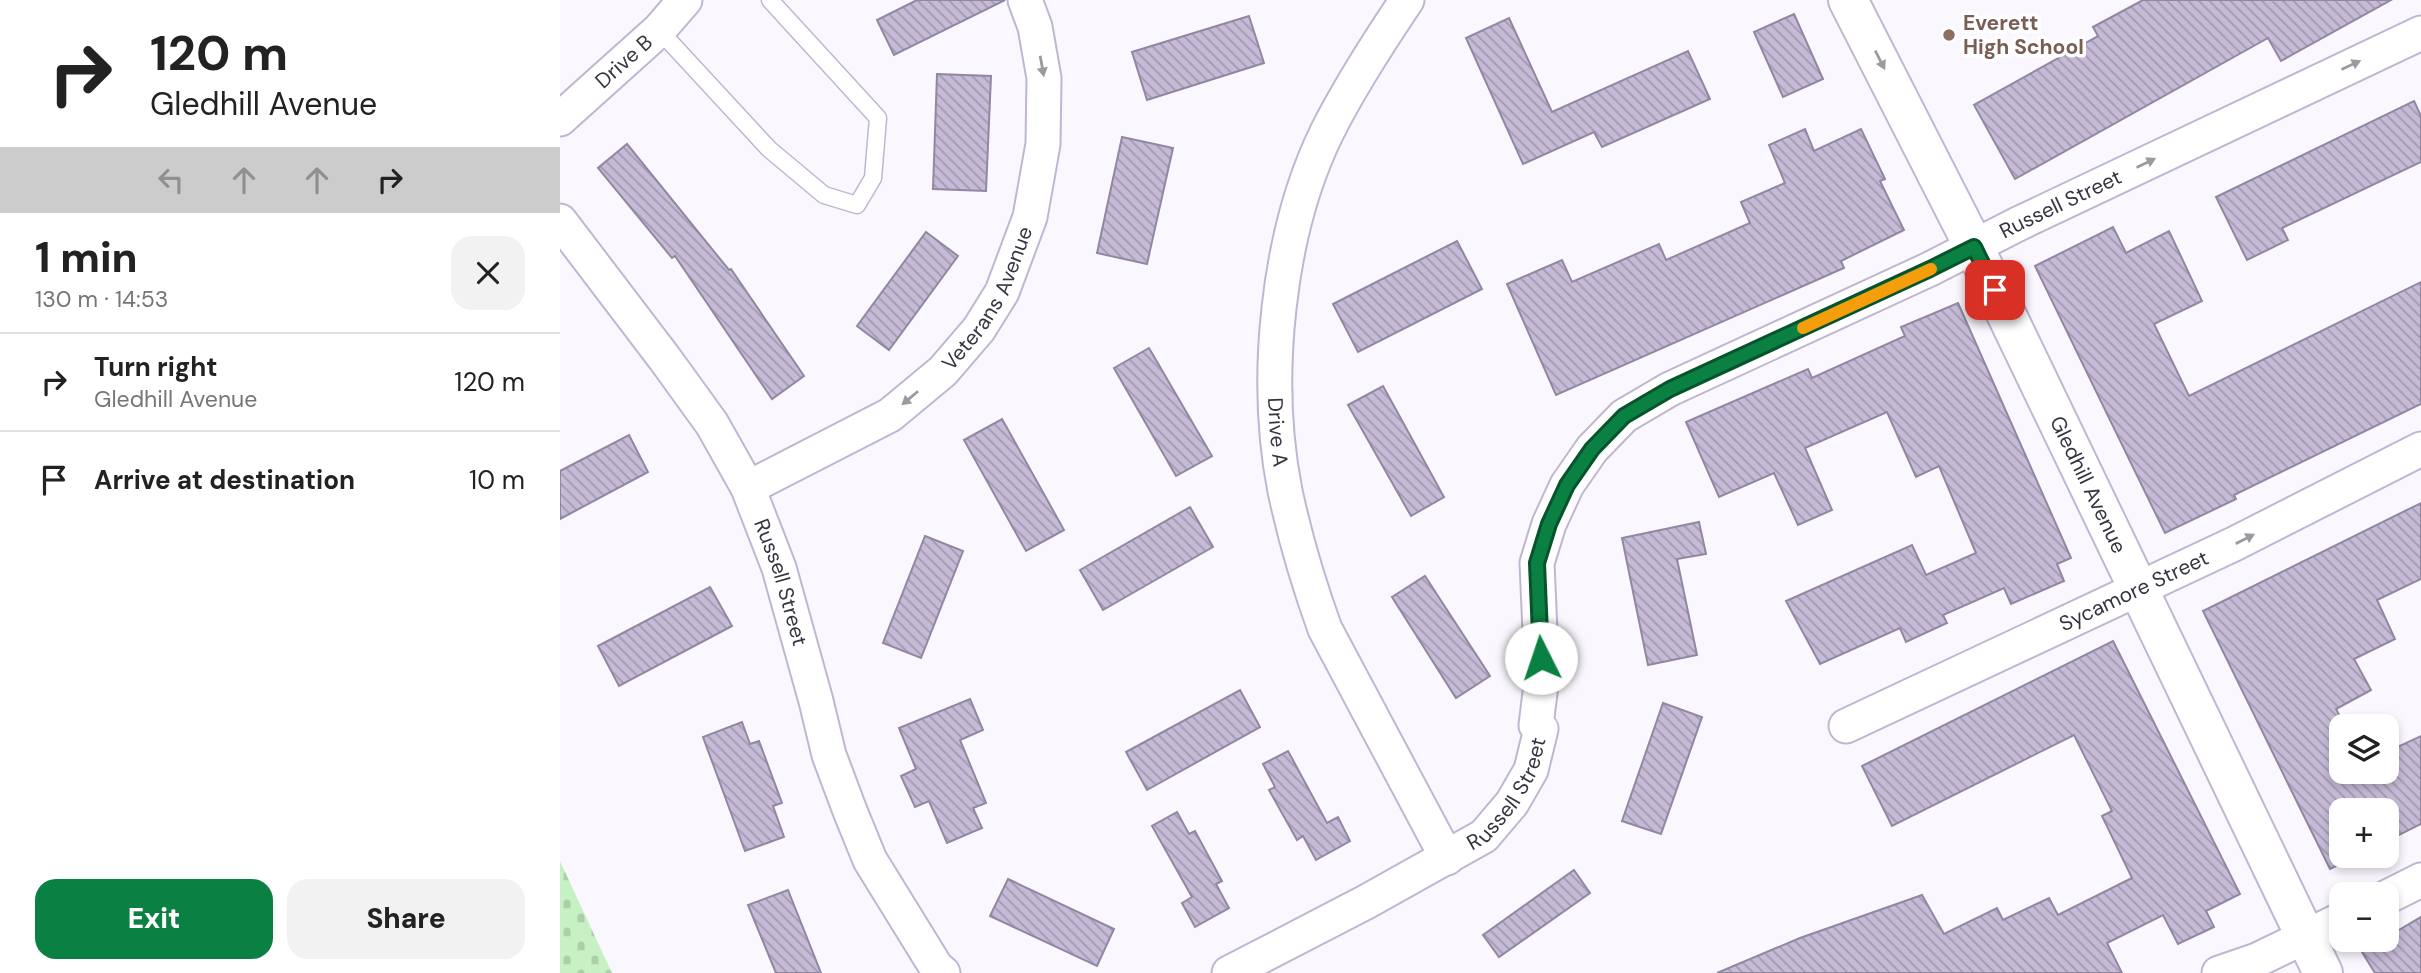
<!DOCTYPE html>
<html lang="en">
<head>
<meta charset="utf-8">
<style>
  body { margin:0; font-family:"DM Sans",sans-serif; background:#f2f2f2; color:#222; height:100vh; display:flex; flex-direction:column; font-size:26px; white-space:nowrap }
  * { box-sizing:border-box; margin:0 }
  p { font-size:23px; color:#767676 }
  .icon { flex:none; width:38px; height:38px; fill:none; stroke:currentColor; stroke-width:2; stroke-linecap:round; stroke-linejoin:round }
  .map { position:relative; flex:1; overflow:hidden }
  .sheet { display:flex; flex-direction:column; background:#fff; width:560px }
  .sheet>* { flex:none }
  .hud { background:#fff; color:#222; overflow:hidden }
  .fabs { position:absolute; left:1769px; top:714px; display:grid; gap:14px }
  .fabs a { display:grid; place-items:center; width:70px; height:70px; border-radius:14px; background:#fff; box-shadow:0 4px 10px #0003; font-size:35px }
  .pin { position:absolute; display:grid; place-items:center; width:60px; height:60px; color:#fff; margin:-30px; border-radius:14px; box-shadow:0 4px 10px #0006 }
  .me { position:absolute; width:77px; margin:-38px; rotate:356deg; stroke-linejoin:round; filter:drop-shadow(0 0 5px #0008) }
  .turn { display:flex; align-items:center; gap:24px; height:147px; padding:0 35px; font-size:32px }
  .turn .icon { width:91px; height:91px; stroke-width:2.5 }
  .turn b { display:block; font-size:49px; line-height:60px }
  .lanes { display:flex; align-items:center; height:66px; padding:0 35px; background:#0003; justify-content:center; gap:35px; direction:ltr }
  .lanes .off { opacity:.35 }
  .round { display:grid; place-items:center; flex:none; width:74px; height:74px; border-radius:21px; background:#f2f2f2 }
  .summary { display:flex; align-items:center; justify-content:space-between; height:119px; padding:0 35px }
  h1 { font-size:42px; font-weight:800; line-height:52px }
  .button { display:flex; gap:14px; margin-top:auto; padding:14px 35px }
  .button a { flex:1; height:80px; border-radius:21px; background:#0b8043; color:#fff; font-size:28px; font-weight:800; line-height:80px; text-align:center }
  .button a+a { background:#f2f2f2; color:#222 }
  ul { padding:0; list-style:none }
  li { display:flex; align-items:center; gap:21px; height:98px; padding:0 35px; border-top:2px solid #e0e0e0 }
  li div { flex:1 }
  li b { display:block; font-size:26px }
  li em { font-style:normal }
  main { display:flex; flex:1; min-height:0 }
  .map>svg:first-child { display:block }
  .cemetery { fill:url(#cemetery-stones) }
  .building { fill:url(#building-back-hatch); stroke:#9287a1; stroke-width:2 }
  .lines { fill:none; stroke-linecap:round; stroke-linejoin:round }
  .service-casing { stroke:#c1b6d2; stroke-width:19 }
  .minor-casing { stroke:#c1b6d2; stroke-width:37 }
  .tertiary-casing { stroke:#c1b6d2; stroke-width:42 }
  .service { stroke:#fff; stroke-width:16 }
  .minor { stroke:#fff; stroke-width:33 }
  .tertiary { stroke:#fff; stroke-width:38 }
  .oneway { fill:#9c9a9f }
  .route-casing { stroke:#07532c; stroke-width:18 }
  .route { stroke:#0b8043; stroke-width:12 }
  .slow { stroke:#f59e0b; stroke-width:12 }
  .education-dot { fill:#8d6e63; stroke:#fff; stroke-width:2.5 }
  .labels { text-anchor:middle; stroke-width:7; stroke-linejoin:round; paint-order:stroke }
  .education-label { font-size:21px; font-weight:bold; fill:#785e54; stroke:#fff; text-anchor:start }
  .street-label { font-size:21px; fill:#38343f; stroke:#fff }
</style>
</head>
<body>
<main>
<section class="sheet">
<div class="hud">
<div class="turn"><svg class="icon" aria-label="right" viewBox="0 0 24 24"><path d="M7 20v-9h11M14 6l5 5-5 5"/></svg><div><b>120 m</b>Gledhill Avenue</div></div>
<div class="lanes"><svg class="icon off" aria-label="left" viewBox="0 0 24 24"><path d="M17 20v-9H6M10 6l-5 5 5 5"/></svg><svg class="icon off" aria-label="ahead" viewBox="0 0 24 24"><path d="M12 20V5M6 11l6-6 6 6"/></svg><svg class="icon off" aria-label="ahead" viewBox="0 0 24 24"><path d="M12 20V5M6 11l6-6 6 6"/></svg><svg class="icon" aria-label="right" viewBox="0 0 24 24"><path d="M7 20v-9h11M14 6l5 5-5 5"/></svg></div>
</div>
<div class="summary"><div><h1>1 min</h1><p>130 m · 14:53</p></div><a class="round"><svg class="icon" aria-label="close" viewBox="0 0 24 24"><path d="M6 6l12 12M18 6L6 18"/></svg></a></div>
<ul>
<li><svg class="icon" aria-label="right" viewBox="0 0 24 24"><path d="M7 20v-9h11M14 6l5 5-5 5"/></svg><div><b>Turn right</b><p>Gledhill Avenue</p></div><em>120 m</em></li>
<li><svg class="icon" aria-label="arrive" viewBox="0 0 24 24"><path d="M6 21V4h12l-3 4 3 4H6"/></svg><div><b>Arrive at destination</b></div><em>10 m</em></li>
</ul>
<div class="button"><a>Exit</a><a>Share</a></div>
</section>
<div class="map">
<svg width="1861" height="973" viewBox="0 0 1861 973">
  <defs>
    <pattern id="cemetery-stones" width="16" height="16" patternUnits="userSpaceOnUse" patternTransform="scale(1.75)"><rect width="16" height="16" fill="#c7f1c4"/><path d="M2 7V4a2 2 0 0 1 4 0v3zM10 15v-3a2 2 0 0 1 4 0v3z" fill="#accfa9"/></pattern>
    <pattern id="building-back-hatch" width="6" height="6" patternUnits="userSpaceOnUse" patternTransform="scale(1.75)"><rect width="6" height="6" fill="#c6bbd7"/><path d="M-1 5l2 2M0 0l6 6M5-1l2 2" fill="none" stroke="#a299b0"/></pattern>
  </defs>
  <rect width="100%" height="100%" fill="#faf8fe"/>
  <path class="cemetery" d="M 0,861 L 52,973 L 0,973 Z"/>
  <g class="building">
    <path d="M 357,0 L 445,0 L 334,55 L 317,20 Z"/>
    <path d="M 1583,0 L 1831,0 L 1721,61 L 1708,38 L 1455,179 L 1414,105 L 1538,36 L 1533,27 Z"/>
    <path d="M 1234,14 L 1263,79 L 1223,97 L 1194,32 Z"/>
    <path d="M 689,16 L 704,63 L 587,100 L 572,52 Z"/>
    <path d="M 949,18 L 992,112 L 1128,51 L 1150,99 L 1042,147 L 1034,132 L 963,164 L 906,38 Z"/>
    <path d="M 377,74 L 431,76 L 426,191 L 373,189 Z"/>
    <path d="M 1854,101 L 1861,116 L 1861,162 L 1722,228 L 1728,240 L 1687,260 L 1656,197 Z"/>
    <path d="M 1245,129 L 1254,151 L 1301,129 L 1325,179 L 1320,181 L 1344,230 L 1281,261 L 1284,268 L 996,395 L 947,284 L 1002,260 L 1012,282 L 1099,244 L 1106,260 L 1190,223 L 1181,202 L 1225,183 L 1209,145 Z"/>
    <path d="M 562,137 L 613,148 L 587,264 L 537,253 Z"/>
    <path d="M 67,144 L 169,270 L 171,269 L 244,376 L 212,399 L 115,256 L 112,258 L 38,168 Z"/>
    <path d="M 1553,227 L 1566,253 L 1609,231 L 1642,301 L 1594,324 L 1629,396 L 1861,282 L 1861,404 L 1674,495 L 1676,499 L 1605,533 L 1475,266 Z"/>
    <path d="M 366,232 L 398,256 L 329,350 L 297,326 Z"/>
    <path d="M 897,241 L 922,289 L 798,352 L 773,304 Z"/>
    <path d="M 1398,303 L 1511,558 L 1497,564 L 1504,581 L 1451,604 L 1444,588 L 1383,615 L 1387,623 L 1346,642 L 1340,628 L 1260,664 L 1226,601 L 1352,545 L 1366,575 L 1416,553 L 1379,466 L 1356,477 L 1327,412 L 1245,448 L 1272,510 L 1238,525 L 1214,473 L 1159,497 L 1126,422 L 1248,369 L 1252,378 L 1345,336 L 1341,327 Z"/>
    <path d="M 589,348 L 652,456 L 616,476 L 554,368 Z"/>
    <path d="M 823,386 L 884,497 L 851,516 L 788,405 Z"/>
    <path d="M 442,419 L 504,530 L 466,551 L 404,440 Z"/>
    <path d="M 69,435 L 88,472 L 0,519 L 0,471 Z"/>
    <path d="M 1861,503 L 1861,579 L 1817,600 L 1835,639 L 1794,659 L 1811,690 L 1776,709 L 1785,726 L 1782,726 L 1782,772 L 1827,772 L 1827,752 L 1861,736 L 1861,824 L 1827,841 L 1827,810 L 1782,810 L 1782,856 L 1797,856 L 1770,869 L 1643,611 Z"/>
    <path d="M 630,507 L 653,547 L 543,610 L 520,570 Z"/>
    <path d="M 1139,522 L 1146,554 L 1117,559 L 1137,655 L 1088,665 L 1062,538 Z"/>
    <path d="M 365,536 L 403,551 L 361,658 L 323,643 Z"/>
    <path d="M 865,576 L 930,676 L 896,698 L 832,597 Z"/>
    <path d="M 150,587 L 172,626 L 59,686 L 38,646 Z"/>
    <path d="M 1553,641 L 1680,894 L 1646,911 L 1654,927 L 1618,944 L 1603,915 L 1547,943 L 1562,973 L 1157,973 L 1240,938 L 1362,895 L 1384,934 L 1437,908 L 1443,920 L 1489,898 L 1498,915 L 1572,878 L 1542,816 L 1552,811 L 1514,735 L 1332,826 L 1302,766 Z"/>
    <path d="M 680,690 L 700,727 L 587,790 L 566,752 Z"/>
    <path d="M 410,699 L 423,730 L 400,740 L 426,803 L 413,808 L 422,828 L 387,843 L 369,801 L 355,807 L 341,776 L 356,769 L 339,728 Z"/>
    <path d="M 1103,703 L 1142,717 L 1101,834 L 1062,821 Z"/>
    <path d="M 182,722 L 190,744 L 199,741 L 222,803 L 213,806 L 224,837 L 185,851 L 143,737 Z"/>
    <path d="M 728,751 L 767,823 L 778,817 L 790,841 L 756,860 L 743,836 L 737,840 L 709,790 L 715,787 L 703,764 Z"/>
    <path d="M 617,812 L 629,834 L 635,831 L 662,881 L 656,884 L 669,908 L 635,927 L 622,903 L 632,897 L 592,826 Z"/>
    <path d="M 1014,870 L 1030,893 L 939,957 L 923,935 Z"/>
    <path d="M 448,879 L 554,929 L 537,966 L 430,916 Z"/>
    <path d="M 228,890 L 261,973 L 216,973 L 188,905 Z"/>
    <path d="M 1861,917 L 1861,973 L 1815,973 L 1802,952 L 1823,940 L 1827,940 L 1827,937 Z"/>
  </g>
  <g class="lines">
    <defs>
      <path id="service" d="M 99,30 L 209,149 L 264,195 L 297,205 L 313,178 L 318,118 L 210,0"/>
      <g id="minor">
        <path id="s1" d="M 847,0 C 818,43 790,86 767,132 C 717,234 703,380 725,491 C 735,538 749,585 765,629 L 887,858"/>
        <path id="s2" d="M 0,119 L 99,30 L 125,0"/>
        <path id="s3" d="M 0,221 L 105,359 L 152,424 L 188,488 L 219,568 L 256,701 L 269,755 L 290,811 L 310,860 L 376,967 L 383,973"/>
        <path id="s4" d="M 188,488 L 330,415 L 383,371 L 419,329 L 442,292 L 470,217 L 483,144 L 484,78 L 475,27 L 465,0"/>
        <path id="s5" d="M 1286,726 L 1674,544 L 1861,449"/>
        <path d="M 1827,897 L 1861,880"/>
        <path id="s6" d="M 669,973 L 806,902 L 924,836 L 952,803 L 971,770 L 981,729 L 976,725 L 982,677 L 977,563 L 989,524 L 1007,485 L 1032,449 L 1064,416 L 1110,389 L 1370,269 L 1458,224 L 1861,33"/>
        <path d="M 1659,973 L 1697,960 L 1782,919"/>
      </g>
      <g id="tertiary">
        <path id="s7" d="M 1288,0 L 1414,247 L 1763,973"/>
      </g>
    </defs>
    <use href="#service" class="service-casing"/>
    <use href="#minor" class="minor-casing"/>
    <use href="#tertiary" class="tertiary-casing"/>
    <use href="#service" class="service"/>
    <use href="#minor" class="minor"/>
    <use href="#tertiary" class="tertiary"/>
  </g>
  <defs><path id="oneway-solid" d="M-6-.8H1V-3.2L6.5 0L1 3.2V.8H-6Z" transform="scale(1.75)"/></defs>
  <g class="oneway">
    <use href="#oneway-solid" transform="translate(1320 60) rotate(63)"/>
    <use href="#oneway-solid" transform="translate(1791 65) rotate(-25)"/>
    <use href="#oneway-solid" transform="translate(482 66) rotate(80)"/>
    <use href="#oneway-solid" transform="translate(1586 163) rotate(-26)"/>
    <use href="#oneway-solid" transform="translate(350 398) rotate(140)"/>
    <use href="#oneway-solid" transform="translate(1685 539) rotate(-27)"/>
  </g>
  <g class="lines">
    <defs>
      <path id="route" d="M 981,658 L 977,563 L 989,524 L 1007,485 L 1032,449 L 1064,416 L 1110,389 L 1370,269 L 1414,247 L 1435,290"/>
    </defs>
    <use href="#route" class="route-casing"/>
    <use href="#route" class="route"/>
    <path class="slow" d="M 1243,328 L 1371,269"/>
  </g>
  <circle class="education-dot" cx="1389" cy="35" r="7"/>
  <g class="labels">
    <g class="education-label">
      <text x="1403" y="30">Everett<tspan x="1403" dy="24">High School</tspan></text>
    </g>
    <g class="street-label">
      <text dy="7" stroke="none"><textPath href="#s2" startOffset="86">Drive B</textPath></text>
      <text dy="7" stroke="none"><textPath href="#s6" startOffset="1241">Russell Street</textPath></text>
      <text dy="7" stroke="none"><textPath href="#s4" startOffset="315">Veterans Avenue</textPath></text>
      <text dy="7" stroke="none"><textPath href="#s1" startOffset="462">Drive A</textPath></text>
      <text dy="7" stroke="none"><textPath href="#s7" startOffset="541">Gledhill Avenue</textPath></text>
      <text dy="7" stroke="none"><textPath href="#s3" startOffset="427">Russell Street</textPath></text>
      <text dy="7" stroke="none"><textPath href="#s5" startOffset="318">Sycamore Street</textPath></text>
      <text dy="7" stroke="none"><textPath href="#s6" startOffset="338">Russell Street</textPath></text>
    </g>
  </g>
</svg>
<div class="fabs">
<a><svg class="icon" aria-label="layers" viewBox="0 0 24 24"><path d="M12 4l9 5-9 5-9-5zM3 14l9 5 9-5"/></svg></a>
<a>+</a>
<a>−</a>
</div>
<div class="pin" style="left:1435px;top:290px;background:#d93025"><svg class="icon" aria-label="arrive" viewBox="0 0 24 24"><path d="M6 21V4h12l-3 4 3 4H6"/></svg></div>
<svg class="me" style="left:981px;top:658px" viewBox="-20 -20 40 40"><circle r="19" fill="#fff"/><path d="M0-13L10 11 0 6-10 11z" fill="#0b8043"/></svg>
</div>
</main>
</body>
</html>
